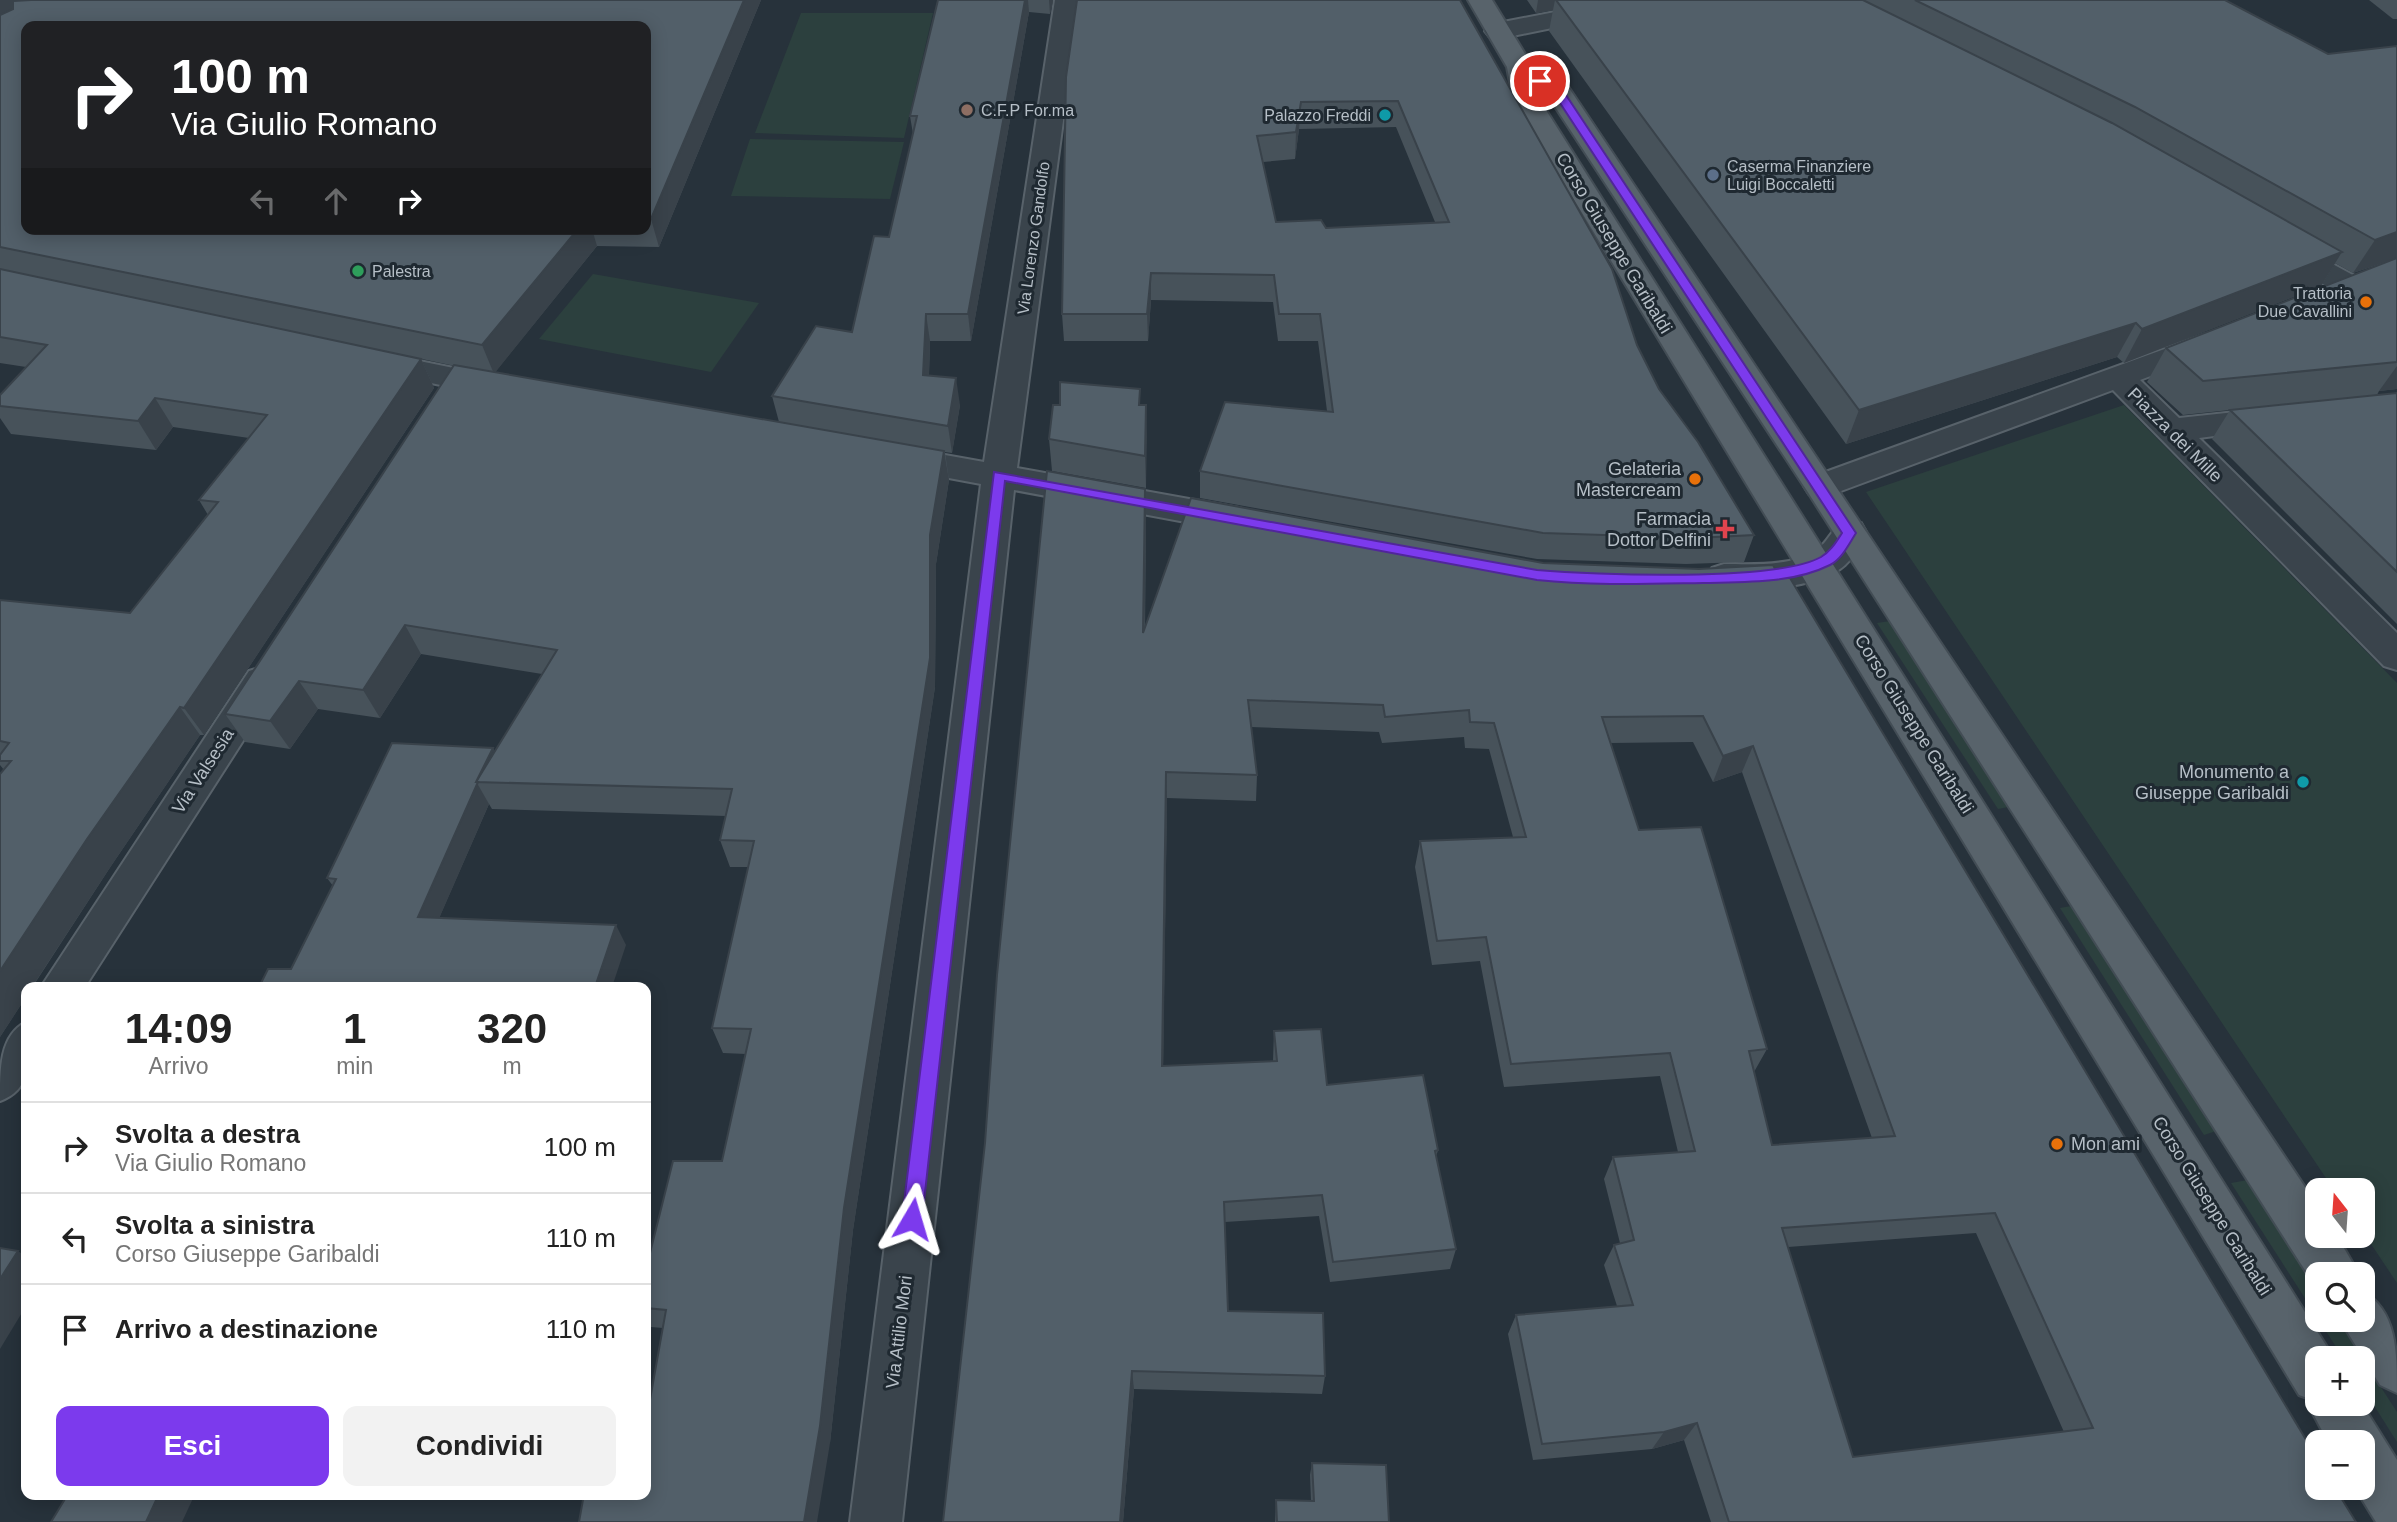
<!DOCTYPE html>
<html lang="it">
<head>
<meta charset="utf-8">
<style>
  body { margin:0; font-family:Helvetica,sans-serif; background:#f2f2f2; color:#222; height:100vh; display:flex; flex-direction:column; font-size:26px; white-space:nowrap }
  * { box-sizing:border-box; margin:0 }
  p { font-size:23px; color:#767676 }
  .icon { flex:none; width:38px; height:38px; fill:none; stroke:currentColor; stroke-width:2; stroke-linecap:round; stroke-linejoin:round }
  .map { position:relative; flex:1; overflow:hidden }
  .drawer { position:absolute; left:21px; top:982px; width:630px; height:518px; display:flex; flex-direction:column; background:#fff; border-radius:14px; box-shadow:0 4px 18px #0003 }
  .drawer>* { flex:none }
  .guide { position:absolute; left:21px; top:21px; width:630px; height:214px; border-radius:14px; box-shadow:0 4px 18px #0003; background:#202124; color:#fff; overflow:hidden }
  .needle { width:46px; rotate:343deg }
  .fabs { position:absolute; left:2305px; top:1178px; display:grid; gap:14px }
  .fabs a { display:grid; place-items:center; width:70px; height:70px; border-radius:14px; background:#fff; box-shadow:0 4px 18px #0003; font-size:35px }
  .pin { position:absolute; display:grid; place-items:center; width:60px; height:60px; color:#fff; margin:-30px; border:4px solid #fff; border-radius:50%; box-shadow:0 2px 7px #0007 }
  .me { position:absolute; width:77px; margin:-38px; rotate:7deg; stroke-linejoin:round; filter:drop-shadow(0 0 5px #0008) }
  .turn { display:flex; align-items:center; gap:24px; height:147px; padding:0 35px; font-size:32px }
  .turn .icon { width:91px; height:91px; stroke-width:2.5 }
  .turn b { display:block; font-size:49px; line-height:60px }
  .lanes { display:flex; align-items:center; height:66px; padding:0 35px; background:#0003; justify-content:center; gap:35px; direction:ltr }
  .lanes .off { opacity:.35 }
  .eta { display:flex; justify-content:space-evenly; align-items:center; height:119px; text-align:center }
  .eta b { font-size:42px; font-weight:800; line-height:49px }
  .cta { display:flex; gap:14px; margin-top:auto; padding:14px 35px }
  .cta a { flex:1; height:80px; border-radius:14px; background:#7c3aed; color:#fff; font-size:28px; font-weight:800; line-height:80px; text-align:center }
  .cta a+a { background:#f2f2f2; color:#222 }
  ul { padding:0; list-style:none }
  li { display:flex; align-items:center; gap:21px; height:91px; padding:0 35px; border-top:2px solid #e0e0e0 }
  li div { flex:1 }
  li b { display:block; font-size:26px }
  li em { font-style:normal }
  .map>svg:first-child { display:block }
  .green { fill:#2c403e }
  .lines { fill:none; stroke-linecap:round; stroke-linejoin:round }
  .minor-casing { stroke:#58626a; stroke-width:4 }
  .major-casing { stroke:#434d55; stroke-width:4 }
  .minor { fill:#3a444c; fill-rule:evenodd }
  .major { fill:#58636b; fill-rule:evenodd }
  .wall { fill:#47525a; fill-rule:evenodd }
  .shaded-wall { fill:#39424a }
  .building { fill:#525f69; stroke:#39424a; stroke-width:2; fill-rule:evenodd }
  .route { fill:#7c3aed; stroke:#51269a; stroke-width:2 }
  .education-dot { fill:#8d6e63; stroke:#1f2931; stroke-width:2.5 }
  .culture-dot { fill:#0f9aa8; stroke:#1f2931; stroke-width:2.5 }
  .service-dot { fill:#5c6f8a; stroke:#1f2931; stroke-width:2.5 }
  .leisure-dot { fill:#2e9e5b; stroke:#1f2931; stroke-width:2.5 }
  .food-dot { fill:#e8710a; stroke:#1f2931; stroke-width:2.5 }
  .health-dot { fill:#e0444e; stroke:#1f2931; stroke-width:2.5 }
  .labels { text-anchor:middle; stroke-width:6; stroke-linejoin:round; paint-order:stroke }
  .far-poi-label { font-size:16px; fill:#b6bfc7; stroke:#1f2931; text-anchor:start }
  .far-street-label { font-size:16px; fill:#b6bfc7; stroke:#1f2931 }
  .street-label { font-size:18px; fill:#b6bfc7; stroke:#1f2931 }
  .poi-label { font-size:18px; fill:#b6bfc7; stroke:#1f2931; text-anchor:end }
</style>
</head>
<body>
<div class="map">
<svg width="2397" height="1522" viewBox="0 0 2397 1522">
  <rect width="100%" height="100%" fill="#27323b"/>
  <g class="green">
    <path d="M 801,13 L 933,13 L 904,138 L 755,133 Z"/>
    <path d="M 750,139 L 904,142 L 890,199 L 731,196 Z"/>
    <path d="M 593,274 L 759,303 L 711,372 L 539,339 Z"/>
    <path d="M 2124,405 L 2397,683 L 2397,1283 L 2363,1232 L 2362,1190 L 2334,1190 L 1866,492 Z"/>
    <path d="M 1890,621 L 2008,807 L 1998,809 L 1877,623 Z"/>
    <path d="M 2071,906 L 2216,1131 L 2204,1135 L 2060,908 Z"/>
    <path d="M 2248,1180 L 2317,1287 L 2317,1317 L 2231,1183 Z"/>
    <path d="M 2319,1320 L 2338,1320 L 2362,1358 L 2343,1358 Z"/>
    <path d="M 2362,1358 L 2397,1412 L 2397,1442 L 2363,1388 Z"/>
  </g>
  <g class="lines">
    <defs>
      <g id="minor">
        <path d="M 1055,0 L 1079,0 L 1017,468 L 1239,508 L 1251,512 L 1256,520 L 1251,528 L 1239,532 L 1014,490 L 902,1522 L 850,1522 L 981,484 L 895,468 L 883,465 L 878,457 L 883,449 L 895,446 L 984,462 Z"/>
        <path d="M 1617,0 L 1667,0 L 1664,5 L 1655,7 L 1498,39 L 1489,36 L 1485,31 L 1489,26 L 1498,23 Z"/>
        <path d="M 2282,239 L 2292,242 L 2362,280 L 2366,287 L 2362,294 L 2351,296 L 2340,294 L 2272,254 L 2267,248 L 2272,242 Z"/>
        <path d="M 2206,334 L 2217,337 L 2222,344 L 2217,351 L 2140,380 L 2179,418 L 2273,408 L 2284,411 L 2289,419 L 2284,427 L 2199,438 L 2397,633 L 2397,670 L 2384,666 L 2113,390 L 1833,494 L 1821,498 L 1809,494 L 1804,486 L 1809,478 Z"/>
        <path d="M 375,352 L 498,377 L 509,380 L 514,387 L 509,394 L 498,397 L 364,369 L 359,362 L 364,355 Z"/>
        <path d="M 1849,520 L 1861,523 L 1866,532 C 1860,543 1855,556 1845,565 C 1820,588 1743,595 1712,586 L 1706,577 L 1712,568 L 1724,564 C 1753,564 1793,567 1818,549 C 1831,539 1832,525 1849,520 Z"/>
        <path d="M 262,667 L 275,671 L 281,681 L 275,691 L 85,987 L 41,987 L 249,671 Z"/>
        <path d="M 26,1022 C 27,1054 36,1088 0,1101 C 0,1068 0,1035 26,1022 Z"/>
      </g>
      <g id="major">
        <path d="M 1468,0 L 1492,0 L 1530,62 L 1569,88 L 2317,1205 L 2317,1236 L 2337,1236 L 2359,1274 L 2317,1274 L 2317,1289 L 1809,494 L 1550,99 L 1538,91 L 1539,99 L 2334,1358 L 2317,1358 L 2317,1404 L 2362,1404 L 2397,1460 L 2397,1522 L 2376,1522 L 2355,1488 L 2362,1488 L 2362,1442 L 2328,1442 L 2308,1404 L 2310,1399 L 2299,1395 L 1513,99 L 1507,67 Z"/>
        <path d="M 2362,1291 C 2397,1310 2397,1352 2397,1393 L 2380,1385 L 2340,1320 L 2362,1320 Z"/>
      </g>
    </defs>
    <use href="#minor" class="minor-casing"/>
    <use href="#major" class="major-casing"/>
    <use href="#minor" class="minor"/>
    <use href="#major" class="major"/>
  </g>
  <g class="wall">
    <path d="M 0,0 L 761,0 L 659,247 L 597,246 L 495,372 L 779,422 L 772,396 L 852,332 L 889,237 L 913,134 L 910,116 L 938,0 L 1053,0 L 1050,14 L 1029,12 L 971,341 L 930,341 L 929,376 L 960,405 L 952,453 L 945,452 L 949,480 L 936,564 L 935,687 L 853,1230 L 830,1443 L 646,1494 L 663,1328 L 651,1327 L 646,1320 L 646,1269 L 722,1161 L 746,1054 L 723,1053 L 712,1028 L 748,867 L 730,867 L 720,840 L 726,816 L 492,809 L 489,804 L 439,918 L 626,945 L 291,969 L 333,886 L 327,878 L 493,748 L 495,752 L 542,674 L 421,654 L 380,718 L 318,709 L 290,749 L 245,742 L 225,714 L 455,366 L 309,335 L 421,359 L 434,388 L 204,735 L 200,735 L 111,866 L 0,1037 L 0,774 L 4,770 L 0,765 L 0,600 L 130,613 L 208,515 L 199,500 L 249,438 L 173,427 L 156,450 L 11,434 L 0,418 L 0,395 L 26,367 L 0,363 ZM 26,26 L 646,26 L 646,229 L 26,229 Z"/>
    <path d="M 1077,0 L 1460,0 L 1659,389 L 1754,535 L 1744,562 L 1686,564 L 1537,559 L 1200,498 L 1200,471 L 1327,411 L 1318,341 L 1278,341 L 1273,302 L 1151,300 L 1148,341 L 1064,341 L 1062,314 ZM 1396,127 L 1435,222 L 1326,228 L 1276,222 L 1263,162 L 1295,159 L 1299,129 Z"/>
    <path d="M 1527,0 L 2225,0 L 2328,54 L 2397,46 L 2397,389 L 2379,391 L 2377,395 L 2397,393 L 2397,624 L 2212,439 L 2230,410 L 2183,415 L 2147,382 L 2166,348 L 2390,261 L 2353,273 L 2335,263 L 2321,286 L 2124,363 L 2117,357 L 1846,444 L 1549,31 L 1553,10 L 1536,13 Z"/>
    <path d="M 2369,0 L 2397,0 L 2397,19 L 2393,19 Z"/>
    <path d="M 1060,405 L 1146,405 L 1146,488 L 1052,471 L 1049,439 Z"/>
    <path d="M 1145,489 L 1146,517 L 1145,629 L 1543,563 L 1699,569 L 2356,1522 L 1711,1522 L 1684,1440 L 1652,1449 L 1533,1460 L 1508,1334 L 1516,1315 L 1617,1306 L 1604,1265 L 1614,1245 L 1620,1243 L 1604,1179 L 1613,1157 L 1678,1152 L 1660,1076 L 1504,1087 L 1480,961 L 1432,965 L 1415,867 L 1420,841 L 1513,837 L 1489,749 L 1465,748 L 1464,737 L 1382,743 L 1379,732 L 1251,727 L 1257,775 L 1256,801 L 1167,798 L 1163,1066 L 1273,1061 L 1274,1031 L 1327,1085 L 1438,1150 L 1436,1157 L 1456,1249 L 1450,1269 L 1330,1282 L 1319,1216 L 1225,1222 L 1228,1311 L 1325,1376 L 1322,1394 L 1134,1389 L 1123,1522 L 943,1522 L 985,1143 ZM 1693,742 L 1713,782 L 1742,772 L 1872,1138 L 1772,1145 L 1754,1072 L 1767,1049 L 1639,830 L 1611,743 ZM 1976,1233 L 2064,1432 L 1853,1457 L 1788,1247 Z"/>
    <path d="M 1312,1463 L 1389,1522 L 1275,1522 L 1276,1500 L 1311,1501 L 1310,1475 Z"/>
  </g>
  <g class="shaded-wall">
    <path d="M 0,0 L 46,0 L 0,28 Z"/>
    <path d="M 744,0 L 761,0 L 659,247 L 651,219 Z"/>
    <path d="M 1025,0 L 1028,0 L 1029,12 L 971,341 L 968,314 Z"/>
    <path d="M 1049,0 L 1053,0 L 1050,14 Z"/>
    <path d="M 1538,0 L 1555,0 L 1553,10 L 1536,13 Z"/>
    <path d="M 1301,102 L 1299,129 L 1295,159 L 1296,132 Z"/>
    <path d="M 578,229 L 592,229 L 597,246 L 494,374 L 482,345 Z"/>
    <path d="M 2397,232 L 2397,258 L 2353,273 L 2375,240 Z"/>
    <path d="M 2342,252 L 2321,286 L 2124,363 L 2142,329 Z"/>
    <path d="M 1151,273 L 1151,300 L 1148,341 L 1147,314 Z"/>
    <path d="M 926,314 L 930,341 L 928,402 L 923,375 Z"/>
    <path d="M 2136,323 L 2117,357 L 1846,444 L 1859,410 Z"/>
    <path d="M 421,359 L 434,388 L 204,735 L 184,708 Z"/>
    <path d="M 2397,366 L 2397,389 L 2379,391 Z"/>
    <path d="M 956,378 L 960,405 L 952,453 L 948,426 Z"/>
    <path d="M 155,398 L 173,427 L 156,450 L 138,421 Z"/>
    <path d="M 1146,405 L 1147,437 L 1146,488 L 1145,456 Z"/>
    <path d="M 944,451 L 949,480 L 936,564 L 935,687 L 853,1230 L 830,1443 L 817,1522 L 804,1522 L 930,535 Z"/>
    <path d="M 1145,489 L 1146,517 L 1144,659 L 1143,633 Z"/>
    <path d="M 405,625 L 421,654 L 380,718 L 363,690 Z"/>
    <path d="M 299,681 L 318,709 L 290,749 L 270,721 Z"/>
    <path d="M 180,707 L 200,735 L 111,866 L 32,987 L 26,987 L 26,997 L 0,1037 L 0,971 L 87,839 Z"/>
    <path d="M 1753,746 L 1742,772 L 1713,782 L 1723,756 Z"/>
    <path d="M 493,748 L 504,769 L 478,782 Z"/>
    <path d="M 1166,772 L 1167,798 L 1163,1089 L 1162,1066 Z"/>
    <path d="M 477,783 L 489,804 L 431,937 L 418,917 Z"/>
    <path d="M 616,925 L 626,945 L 612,987 L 595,987 Z"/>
    <path d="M 18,1251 L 26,1257 L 26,1306 L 0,1349 L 0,1279 Z"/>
    <path d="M 1132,1371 L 1134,1389 L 1123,1522 L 1120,1522 Z"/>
    <path d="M 1697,1423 L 1684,1440 L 1652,1449 L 1664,1432 Z"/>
    <path d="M 159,1494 L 195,1494 L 182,1522 L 146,1522 Z"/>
  </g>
  <g class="building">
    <path d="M 31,0 L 744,0 L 651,219 L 646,219 L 646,26 L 249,26 L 237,24 L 234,26 L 26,26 L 26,229 L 578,229 L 482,345 L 0,247 L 0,15 L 13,9 L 13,1 Z"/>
    <path d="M 938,0 L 1025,0 L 968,314 L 926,314 L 923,375 L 956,378 L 948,426 L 772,396 L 816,326 L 852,332 L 874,236 L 889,237 L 917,116 L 910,116 Z"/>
    <path d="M 1077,0 L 1460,0 L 1612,269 L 1637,345 L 1659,389 L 1698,442 L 1754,535 L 1695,538 L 1543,533 L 1200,471 L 1225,402 L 1333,412 L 1320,314 L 1279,314 L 1274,275 L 1151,273 L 1147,314 L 1062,314 L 1066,77 ZM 1398,101 L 1449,222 L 1326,228 L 1321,220 L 1276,222 L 1257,136 L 1296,132 L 1301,102 Z"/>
    <path d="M 1556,0 L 1863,0 L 2112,123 L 2342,252 L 2142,329 L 2136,323 L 1859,410 Z"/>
    <path d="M 1915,0 L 2225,0 L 2328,54 L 2397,46 L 2397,232 L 2375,240 L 2135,107 Z"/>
    <path d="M 2397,258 L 2397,362 L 2203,381 L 2166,348 Z"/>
    <path d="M 0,269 L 421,359 L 184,708 L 180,707 L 87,839 L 0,971 L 0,774 L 11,761 L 0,761 L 0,755 L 9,743 L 0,741 L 0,600 L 130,613 L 218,502 L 199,500 L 267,415 L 155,398 L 138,421 L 0,406 L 0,395 L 47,345 L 0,337 Z"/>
    <path d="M 454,365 L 944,451 L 930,535 L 930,658 L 844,1208 L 820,1426 L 804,1522 L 579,1522 L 584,1494 L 646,1494 L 646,1422 L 666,1310 L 646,1308 L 646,1269 L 673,1161 L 722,1161 L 751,1029 L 712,1028 L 754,841 L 720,840 L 732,789 L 476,782 L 557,650 L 405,625 L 363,690 L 299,681 L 270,721 L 225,714 Z"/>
    <path d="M 1060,382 L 1140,389 L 1139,405 L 1146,405 L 1145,456 L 1049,439 L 1053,405 L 1060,405 Z"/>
    <path d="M 2397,393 L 2397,572 L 2230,410 Z"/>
    <path d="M 1047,471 L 1145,489 L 1143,633 L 1191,498 L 1543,563 L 1699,569 L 1773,565 L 1780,578 L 1790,578 L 2317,1458 L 2317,1488 L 2335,1488 L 2356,1522 L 1729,1522 L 1697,1423 L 1664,1432 L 1542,1444 L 1516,1315 L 1633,1305 L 1614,1245 L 1634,1240 L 1613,1157 L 1695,1151 L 1670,1053 L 1511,1064 L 1486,937 L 1437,941 L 1420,841 L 1526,837 L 1494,723 L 1470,722 L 1469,710 L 1385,717 L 1383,705 L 1248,700 L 1257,775 L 1166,772 L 1162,1066 L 1277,1061 L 1274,1031 L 1321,1029 L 1327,1085 L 1423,1075 L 1438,1150 L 1435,1151 L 1456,1249 L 1333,1262 L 1322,1195 L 1224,1202 L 1228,1311 L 1323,1313 L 1325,1376 L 1132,1371 L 1120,1522 L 943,1522 L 985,1143 L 997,975 ZM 1703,716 L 1723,756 L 1753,746 L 1895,1136 L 1772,1145 L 1749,1051 L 1767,1049 L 1701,827 L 1639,830 L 1602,717 ZM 1995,1213 L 2093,1428 L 1853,1457 L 1782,1228 Z"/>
    <path d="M 392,743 L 493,748 L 476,782 L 478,782 L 418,917 L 616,925 L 595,987 L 259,987 L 268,969 L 291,969 L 336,879 L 327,878 Z"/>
    <path d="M 0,1248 L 18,1251 L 0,1279 Z"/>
    <path d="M 1312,1463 L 1386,1465 L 1389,1522 L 1277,1522 L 1276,1500 L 1314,1501 Z"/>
    <path d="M 68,1494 L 159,1494 L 146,1522 L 51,1522 Z"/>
  </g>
  <path class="route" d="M 1536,78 L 1544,78 L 1564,92 L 1856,533 C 1849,544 1842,559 1830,565 C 1792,584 1744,582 1703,583 C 1647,584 1593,586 1537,580 L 1005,481 L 922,1219 L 919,1225 L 912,1228 L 905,1225 L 902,1219 L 994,472 L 1537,570 C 1593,575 1777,582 1821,557 C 1831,551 1836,542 1842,533 L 1556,97 L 1536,83 Z"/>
  <circle class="education-dot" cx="967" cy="110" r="7"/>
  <g class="culture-dot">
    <circle cx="1385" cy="115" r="7"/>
    <circle cx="2303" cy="782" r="7"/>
  </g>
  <circle class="service-dot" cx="1713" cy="175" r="7"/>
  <circle class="leisure-dot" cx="358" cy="271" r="7"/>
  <g class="food-dot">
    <circle cx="2366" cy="302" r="7"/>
    <circle cx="1695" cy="479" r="7"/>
    <circle cx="2057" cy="1144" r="7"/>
  </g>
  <path class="health-dot" d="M1721.5 518.5h7v7h7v7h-7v7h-7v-7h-7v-7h7z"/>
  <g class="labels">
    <g class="far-poi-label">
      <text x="981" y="116">C.F.P For.ma</text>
      <text x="1371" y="121" text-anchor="end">Palazzo Freddi</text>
      <text x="1727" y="172">Caserma Finanziere<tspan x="1727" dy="18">Luigi Boccaletti</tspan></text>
      <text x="372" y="277">Palestra</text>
      <text x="2352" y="299" text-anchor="end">Trattoria<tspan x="2352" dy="18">Due Cavallini</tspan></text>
    </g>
    <g class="far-street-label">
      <text transform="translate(1033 238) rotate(-82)" y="6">Via Lorenzo Gandolfo</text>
    </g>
    <g class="street-label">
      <text transform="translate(1614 243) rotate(59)" y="6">Corso Giuseppe Garibaldi</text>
      <text transform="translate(2175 435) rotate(45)" y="6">Piazza dei Mille</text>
      <text transform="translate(1914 724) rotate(58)" y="6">Corso Giuseppe Garibaldi</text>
      <text transform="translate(203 771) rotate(-57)" y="6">Via Valsesia</text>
      <text transform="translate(2212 1206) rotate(58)" y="6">Corso Giuseppe Garibaldi</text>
      <text transform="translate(899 1332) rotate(-83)" y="6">Via Attilio Mori</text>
    </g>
    <g class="poi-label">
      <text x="1681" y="475">Gelateria<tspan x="1681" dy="21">Mastercream</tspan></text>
      <text x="1711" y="525">Farmacia<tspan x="1711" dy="21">Dottor Delfini</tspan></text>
      <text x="2289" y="778">Monumento a<tspan x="2289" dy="21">Giuseppe Garibaldi</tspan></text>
      <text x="2071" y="1150" text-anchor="start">Mon ami</text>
    </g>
  </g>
</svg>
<div class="fabs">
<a><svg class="needle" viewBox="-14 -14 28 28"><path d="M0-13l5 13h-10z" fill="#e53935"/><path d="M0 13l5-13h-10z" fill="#767676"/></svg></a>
<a><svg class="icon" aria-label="search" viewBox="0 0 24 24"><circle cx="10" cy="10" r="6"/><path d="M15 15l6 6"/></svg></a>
<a>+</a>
<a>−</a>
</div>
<div class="pin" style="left:1540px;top:81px;background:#d93025"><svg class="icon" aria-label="arrive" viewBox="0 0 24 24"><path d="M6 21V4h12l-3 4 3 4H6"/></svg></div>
<svg class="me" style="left:912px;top:1219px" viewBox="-20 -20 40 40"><path d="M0-17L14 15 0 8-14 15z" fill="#7c3aed" stroke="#fff" stroke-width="4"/></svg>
<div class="guide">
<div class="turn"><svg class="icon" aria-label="right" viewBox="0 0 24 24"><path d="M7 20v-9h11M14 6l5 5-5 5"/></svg><div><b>100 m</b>Via Giulio Romano</div></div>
<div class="lanes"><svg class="icon off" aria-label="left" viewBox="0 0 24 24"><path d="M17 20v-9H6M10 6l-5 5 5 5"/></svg><svg class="icon off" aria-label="ahead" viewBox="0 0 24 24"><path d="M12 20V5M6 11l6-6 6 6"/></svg><svg class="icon" aria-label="right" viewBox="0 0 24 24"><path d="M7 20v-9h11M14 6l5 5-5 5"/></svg></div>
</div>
<section class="drawer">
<div class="eta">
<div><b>14:09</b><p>Arrivo</p></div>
<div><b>1</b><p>min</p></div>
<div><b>320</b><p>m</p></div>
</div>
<ul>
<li><svg class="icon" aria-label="right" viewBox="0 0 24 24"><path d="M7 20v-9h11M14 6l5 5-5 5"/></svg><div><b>Svolta a destra</b><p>Via Giulio Romano</p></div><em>100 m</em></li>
<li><svg class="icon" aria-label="left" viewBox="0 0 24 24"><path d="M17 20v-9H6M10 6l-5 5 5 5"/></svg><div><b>Svolta a sinistra</b><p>Corso Giuseppe Garibaldi</p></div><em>110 m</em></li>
<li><svg class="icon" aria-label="arrive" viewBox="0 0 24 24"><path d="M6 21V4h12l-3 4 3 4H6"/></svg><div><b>Arrivo a destinazione</b></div><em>110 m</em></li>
</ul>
<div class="cta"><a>Esci</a><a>Condividi</a></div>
</section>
</div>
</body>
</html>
